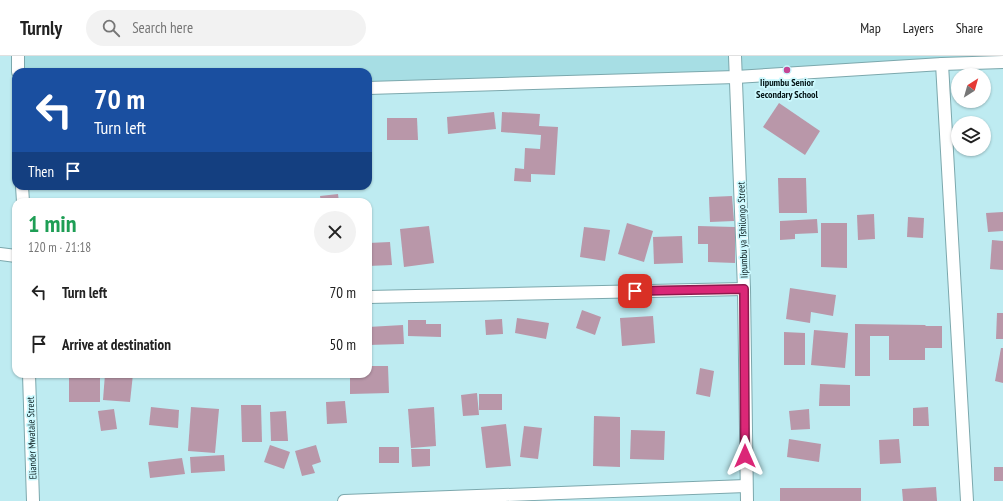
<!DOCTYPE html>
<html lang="en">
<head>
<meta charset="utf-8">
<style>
  body { margin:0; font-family:"PT Sans Narrow",sans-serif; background:#f2f2f2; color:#222; height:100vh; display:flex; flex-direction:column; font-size:15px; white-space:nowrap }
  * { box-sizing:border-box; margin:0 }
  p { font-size:13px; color:#767676 }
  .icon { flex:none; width:22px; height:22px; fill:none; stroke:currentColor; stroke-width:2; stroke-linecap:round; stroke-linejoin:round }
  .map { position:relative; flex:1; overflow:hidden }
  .sheet { position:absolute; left:12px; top:142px; width:360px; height:180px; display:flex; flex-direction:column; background:#fff; border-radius:12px; box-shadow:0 1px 3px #0004 }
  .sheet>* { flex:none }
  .hud { position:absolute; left:12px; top:12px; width:360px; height:122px; border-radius:12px; box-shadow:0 1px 3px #0004; background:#1a4fa0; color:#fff; overflow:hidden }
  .needle { width:26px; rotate:37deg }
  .tools { position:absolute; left:951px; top:12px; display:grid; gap:8px }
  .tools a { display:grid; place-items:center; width:40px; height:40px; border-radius:50%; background:#fff; box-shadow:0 1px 3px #0004; font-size:20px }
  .pin { position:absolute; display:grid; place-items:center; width:34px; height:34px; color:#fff; margin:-17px; border-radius:8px; box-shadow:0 2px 6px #0006 }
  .me { position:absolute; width:44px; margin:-22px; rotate:0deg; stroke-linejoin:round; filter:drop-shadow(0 0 3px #0008) }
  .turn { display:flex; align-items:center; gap:14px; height:84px; padding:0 16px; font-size:18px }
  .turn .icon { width:52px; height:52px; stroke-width:2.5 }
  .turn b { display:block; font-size:28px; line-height:34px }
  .then { display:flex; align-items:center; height:38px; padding:0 16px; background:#0003; gap:8px; font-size:15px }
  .round { display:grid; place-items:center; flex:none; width:42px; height:42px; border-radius:21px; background:#f2f2f2 }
  .overview { display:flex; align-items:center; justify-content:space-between; height:68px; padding:0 16px }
  h1 { font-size:24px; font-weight:700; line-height:30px; color:#1e9e55 }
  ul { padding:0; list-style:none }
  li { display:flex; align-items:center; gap:12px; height:52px; padding:0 16px }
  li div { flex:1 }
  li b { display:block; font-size:15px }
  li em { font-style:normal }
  header { display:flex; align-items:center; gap:24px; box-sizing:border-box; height:56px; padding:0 20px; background:#fff; border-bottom:1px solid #e0e0e0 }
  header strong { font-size:19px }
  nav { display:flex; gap:22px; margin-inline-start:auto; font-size:14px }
  .search { width:280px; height:36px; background:#f2f2f2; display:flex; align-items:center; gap:10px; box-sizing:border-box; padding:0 14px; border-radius:22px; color:#767676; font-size:15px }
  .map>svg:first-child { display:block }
  .built { fill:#a7dee4 }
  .building { fill:#b997a9 }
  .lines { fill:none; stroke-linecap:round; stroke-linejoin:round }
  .street-casing { stroke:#7ca8ad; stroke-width:14 }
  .street { stroke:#fff; stroke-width:12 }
  .route-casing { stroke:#8e194d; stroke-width:10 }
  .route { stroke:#db2777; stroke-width:7 }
  .poi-dot { fill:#c44796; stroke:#cbf9fe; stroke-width:1.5 }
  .labels { text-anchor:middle; stroke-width:3.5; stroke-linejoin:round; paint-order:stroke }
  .poi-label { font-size:10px; font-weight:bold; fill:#051618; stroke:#cbf9fe }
  .street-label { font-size:10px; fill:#051618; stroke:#cbf9fe }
</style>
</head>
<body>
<header>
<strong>Turnly</strong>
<div class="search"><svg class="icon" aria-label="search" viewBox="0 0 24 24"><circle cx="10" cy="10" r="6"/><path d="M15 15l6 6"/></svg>Search here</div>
<nav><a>Map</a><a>Layers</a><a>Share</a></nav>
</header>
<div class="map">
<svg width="1003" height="445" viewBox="0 0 1003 445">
  <rect width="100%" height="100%" fill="#beebf1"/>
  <path class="built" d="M 18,0 L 1003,0 L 1003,6 L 368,32 L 368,16 L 18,16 Z"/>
  <g class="building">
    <path d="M 779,47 L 820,75 L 805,99 L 763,71 Z"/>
    <path d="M 494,56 L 496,73 L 448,78 L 447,61 Z"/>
    <path d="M 502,56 L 540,58 L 539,70 L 558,71 L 555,119 L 531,118 L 531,126 L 514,125 L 515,112 L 524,113 L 525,92 L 540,93 L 541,79 L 501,76 Z"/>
    <path d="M 387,62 L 417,62 L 418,84 L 387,84 Z"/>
    <path d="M 778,122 L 806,122 L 807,157 L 779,157 Z"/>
    <path d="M 60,130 L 92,130 L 92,134 L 60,133 Z"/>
    <path d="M 338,138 L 339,146 L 321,146 L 320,140 Z"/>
    <path d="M 732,140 L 734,165 L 710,166 L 709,141 Z"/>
    <path d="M 1003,156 L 1003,175 L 988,176 L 986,157 Z"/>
    <path d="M 874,158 L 875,183 L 858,184 L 857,159 Z"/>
    <path d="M 908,161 L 924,162 L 923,182 L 907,181 Z"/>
    <path d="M 817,163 L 818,177 L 795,178 L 795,183 L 780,184 L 780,165 Z"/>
    <path d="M 627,167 L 653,175 L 644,206 L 618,198 Z"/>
    <path d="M 821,167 L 847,167 L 847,212 L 821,211 Z"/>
    <path d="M 429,170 L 434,207 L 404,211 L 400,173 Z"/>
    <path d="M 698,170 L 735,171 L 735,207 L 708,206 L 708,188 L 698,188 Z"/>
    <path d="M 584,171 L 610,174 L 605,205 L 580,201 Z"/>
    <path d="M 682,180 L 683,207 L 654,208 L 653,181 Z"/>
    <path d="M 992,184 L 1003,185 L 1003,214 L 990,213 Z"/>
    <path d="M 390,186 L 392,209 L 368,210 L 368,187 Z"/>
    <path d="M 790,232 L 836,239 L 833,260 L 811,256 L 810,267 L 786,263 Z"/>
    <path d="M 582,254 L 601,261 L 595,279 L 576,272 Z"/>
    <path d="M 997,257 L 1003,257 L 1003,283 L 996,283 Z"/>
    <path d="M 653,260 L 655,287 L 622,290 L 620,262 Z"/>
    <path d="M 517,262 L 549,267 L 546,283 L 515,277 Z"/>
    <path d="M 502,263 L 503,278 L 486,279 L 485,264 Z"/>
    <path d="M 408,264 L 426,264 L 426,268 L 441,268 L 441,281 L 408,280 Z"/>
    <path d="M 855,268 L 925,269 L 926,270 L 942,270 L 942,292 L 925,292 L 925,304 L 889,304 L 889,280 L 870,280 L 870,320 L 855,320 Z"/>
    <path d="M 403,269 L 404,288 L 368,289 L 368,271 Z"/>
    <path d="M 814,274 L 848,277 L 845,312 L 811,309 Z"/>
    <path d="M 784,276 L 805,277 L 805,309 L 784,309 Z"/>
    <path d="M 1001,292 L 1003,292 L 1003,327 L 995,325 Z"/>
    <path d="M 368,310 L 388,310 L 389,337 L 350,338 L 350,318 L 368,318 Z"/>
    <path d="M 700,312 L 714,315 L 710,341 L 696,338 Z"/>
    <rect x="69" y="318" width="31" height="28"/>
    <path d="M 105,318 L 133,318 L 130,346 L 103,344 Z"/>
    <path d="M 820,328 L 850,329 L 850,350 L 819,350 Z"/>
    <path d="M 477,337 L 479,359 L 463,360 L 461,339 Z"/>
    <rect x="479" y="338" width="23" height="16"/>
    <path d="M 345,345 L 347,367 L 327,368 L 326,346 Z"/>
    <path d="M 241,349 L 261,349 L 262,386 L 242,386 Z"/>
    <path d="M 151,351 L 179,354 L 178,372 L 149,369 Z"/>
    <path d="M 191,351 L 219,353 L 215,397 L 188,395 Z"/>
    <path d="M 434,351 L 436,390 L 411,392 L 408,353 Z"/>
    <path d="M 928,351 L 929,370 L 913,370 L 913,352 Z"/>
    <path d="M 114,353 L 117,373 L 101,375 L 98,355 Z"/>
    <path d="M 809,353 L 810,373 L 791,374 L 789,355 Z"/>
    <path d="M 286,355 L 288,385 L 271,385 L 270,356 Z"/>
    <path d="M 594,360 L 620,361 L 620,411 L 593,410 Z"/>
    <path d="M 506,368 L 511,410 L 486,412 L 481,371 Z"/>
    <path d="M 524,370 L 542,372 L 538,403 L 520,401 Z"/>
    <path d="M 631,374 L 665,375 L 664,404 L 630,403 Z"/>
    <path d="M 789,383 L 821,388 L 819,406 L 787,401 Z"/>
    <path d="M 899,383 L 901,407 L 880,408 L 879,384 Z"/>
    <path d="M 270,389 L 290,396 L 284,413 L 264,406 Z"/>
    <path d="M 316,389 L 321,406 L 312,409 L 315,417 L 302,420 L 295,395 Z"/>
    <rect x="379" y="391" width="20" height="16"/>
    <path d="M 411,393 L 430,393 L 430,410 L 412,411 Z"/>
    <path d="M 224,399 L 225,415 L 191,417 L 190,401 Z"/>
    <path d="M 182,402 L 185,418 L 150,422 L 148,406 Z"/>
    <rect x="994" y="411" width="9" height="14"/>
    <path d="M 936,431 L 937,445 L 903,445 L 902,433 Z"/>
    <rect x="780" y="432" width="81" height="13"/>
  </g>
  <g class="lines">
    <defs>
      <g id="street">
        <path d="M 18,0 L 18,16"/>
        <path d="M 735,0 L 744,233 L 747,445"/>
        <path d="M 942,8 L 967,445"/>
        <path d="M 368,32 L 736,21 L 942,8 L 1003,6"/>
        <path d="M 22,130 L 23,146"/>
        <path d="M 0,198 L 16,200"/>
        <path d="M 368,241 L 744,233"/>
        <path d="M 29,318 L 33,445"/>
        <path d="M 344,445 L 746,430"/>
      </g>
    </defs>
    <use href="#street" class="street-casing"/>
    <use href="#street" class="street"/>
  </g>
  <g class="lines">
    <defs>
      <path id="route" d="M 635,235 L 744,233 L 745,400"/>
    </defs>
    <use href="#route" class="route-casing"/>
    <use href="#route" class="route"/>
  </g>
  <circle class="poi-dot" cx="787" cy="14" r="4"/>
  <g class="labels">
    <g class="poi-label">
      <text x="787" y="30">Iipumbu Senior<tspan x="787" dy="12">Secondary School</tspan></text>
    </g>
    <g class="street-label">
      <text transform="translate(742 174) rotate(-92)" y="4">Iipumbu ya Tshilongo Street</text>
      <text transform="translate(31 382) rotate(-92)" y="4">Eliander Mwatale Street</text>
    </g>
  </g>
</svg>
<div class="tools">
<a><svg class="needle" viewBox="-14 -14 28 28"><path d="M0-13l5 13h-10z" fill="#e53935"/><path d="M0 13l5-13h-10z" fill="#767676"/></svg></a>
<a><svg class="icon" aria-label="layers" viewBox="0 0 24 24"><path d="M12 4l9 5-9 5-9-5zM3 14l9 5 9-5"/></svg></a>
</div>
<div class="pin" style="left:635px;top:235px;background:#d93025"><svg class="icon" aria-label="arrive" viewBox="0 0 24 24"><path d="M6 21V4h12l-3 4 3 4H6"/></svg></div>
<svg class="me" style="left:745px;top:400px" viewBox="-20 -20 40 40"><path d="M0-17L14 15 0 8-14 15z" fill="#db2777" stroke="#fff" stroke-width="4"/></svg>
<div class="hud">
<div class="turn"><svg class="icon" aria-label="left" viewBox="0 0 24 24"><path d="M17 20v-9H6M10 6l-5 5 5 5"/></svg><div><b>70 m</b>Turn left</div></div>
<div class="then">Then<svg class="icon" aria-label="arrive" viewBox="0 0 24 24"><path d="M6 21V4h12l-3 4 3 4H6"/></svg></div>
</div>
<section class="sheet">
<div class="overview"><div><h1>1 min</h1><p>120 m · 21:18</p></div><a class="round"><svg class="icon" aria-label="close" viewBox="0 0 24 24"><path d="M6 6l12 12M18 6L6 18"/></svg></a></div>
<ul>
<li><svg class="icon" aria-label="left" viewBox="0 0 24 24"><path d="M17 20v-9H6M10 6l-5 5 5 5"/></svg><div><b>Turn left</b></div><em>70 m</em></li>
<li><svg class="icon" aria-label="arrive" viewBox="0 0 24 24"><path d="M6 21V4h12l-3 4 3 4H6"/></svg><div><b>Arrive at destination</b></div><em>50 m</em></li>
</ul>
</section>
</div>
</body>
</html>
